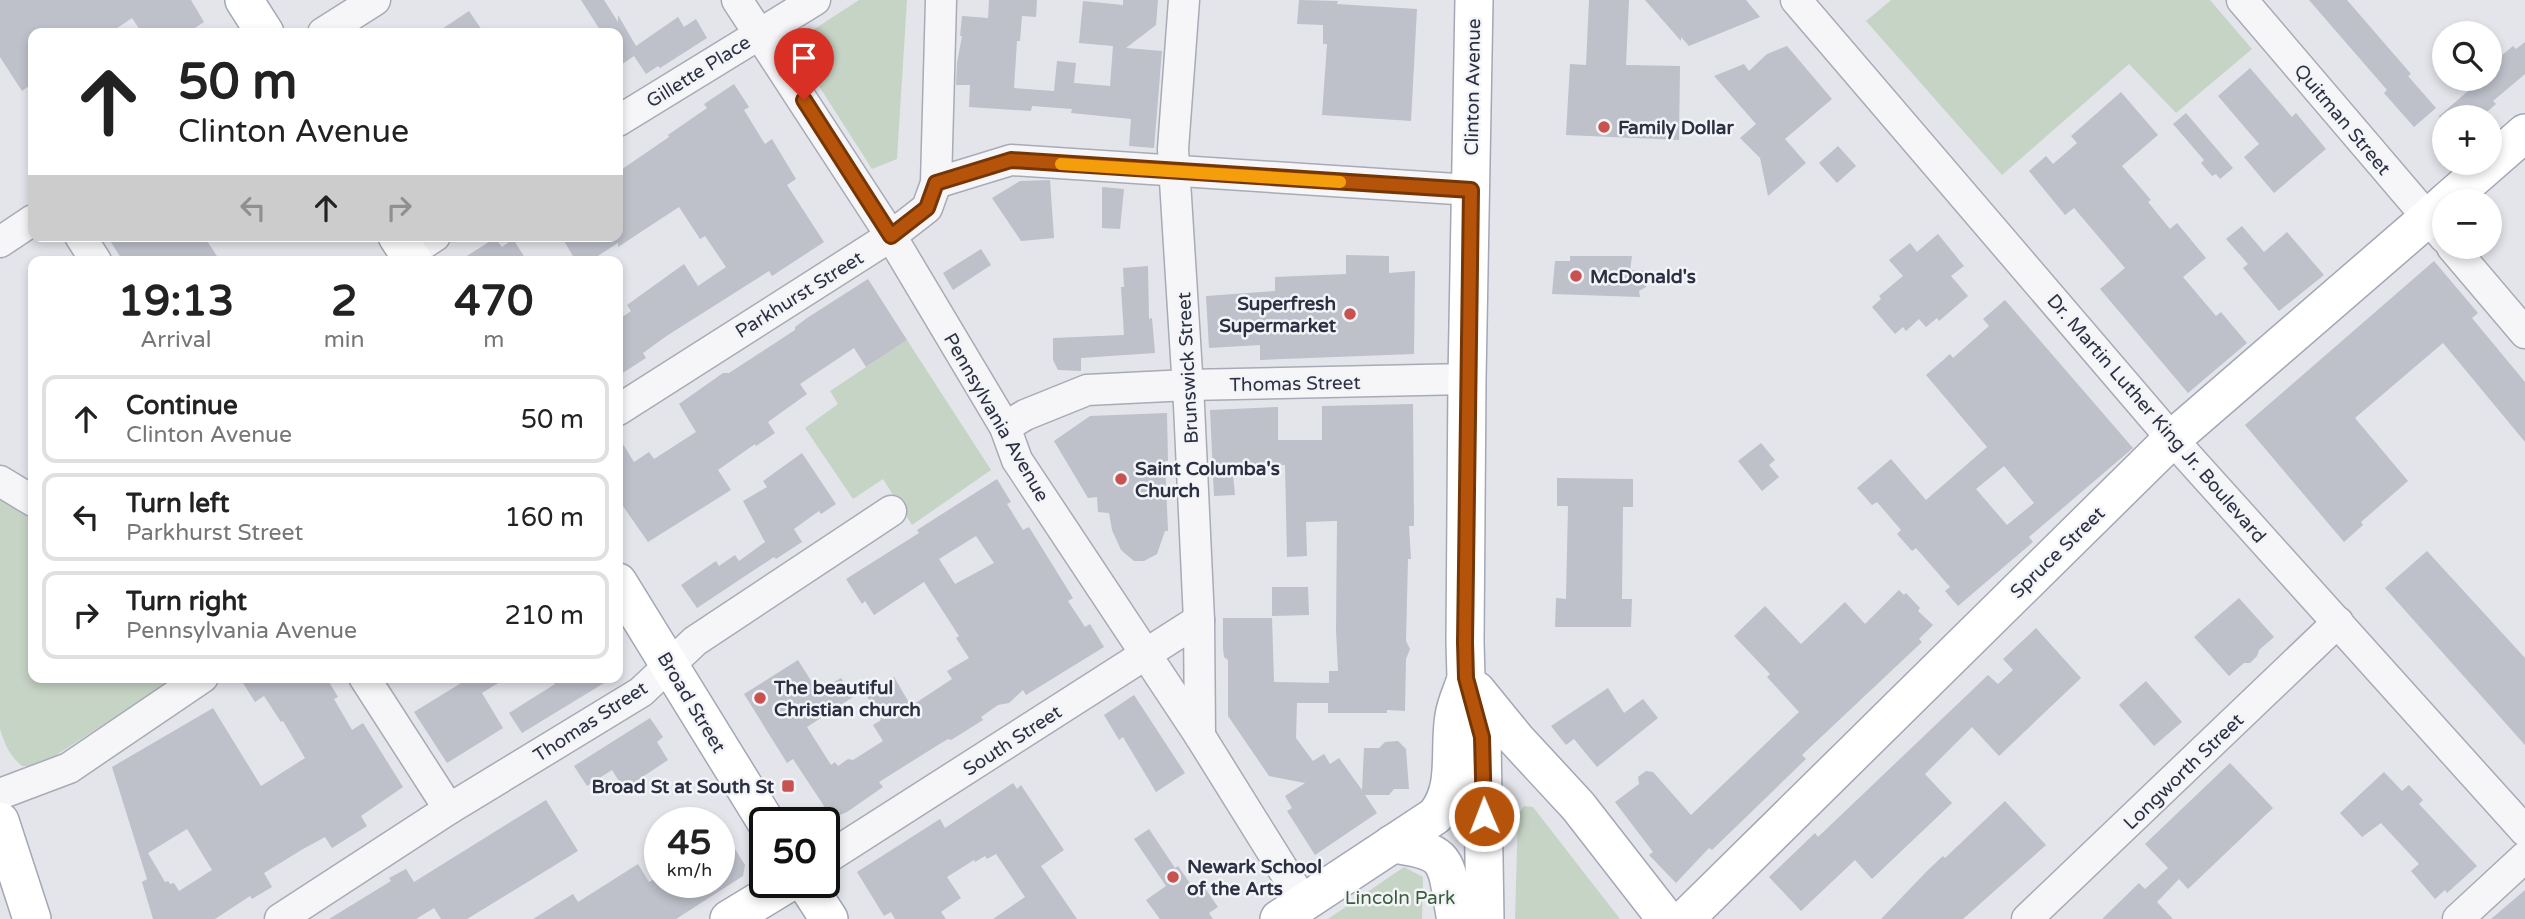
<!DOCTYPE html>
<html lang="en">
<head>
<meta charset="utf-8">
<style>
  body { margin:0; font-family:"Varela Round",sans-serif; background:#f2f2f2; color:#222; height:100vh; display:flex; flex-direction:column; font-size:26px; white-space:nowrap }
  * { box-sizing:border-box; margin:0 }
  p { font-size:23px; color:#767676 }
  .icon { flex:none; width:38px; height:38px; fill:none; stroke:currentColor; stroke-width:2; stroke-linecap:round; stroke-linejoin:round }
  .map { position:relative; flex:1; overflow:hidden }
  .details { position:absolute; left:28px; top:256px; width:595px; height:427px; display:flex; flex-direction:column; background:#fff; border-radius:14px; box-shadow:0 4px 10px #0003 }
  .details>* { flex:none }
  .banner { position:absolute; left:28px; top:28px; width:595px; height:214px; border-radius:14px; box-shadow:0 4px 10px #0003; background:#fff; color:#222; overflow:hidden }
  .buttons { position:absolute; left:2432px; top:21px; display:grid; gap:14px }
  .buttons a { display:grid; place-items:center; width:70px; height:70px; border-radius:50%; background:#fff; box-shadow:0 4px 10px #0003; font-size:35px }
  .speed { position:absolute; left:644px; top:807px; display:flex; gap:14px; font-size:35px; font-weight:700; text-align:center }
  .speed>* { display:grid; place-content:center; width:91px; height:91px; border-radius:50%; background:#fff; box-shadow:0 4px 10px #0003; line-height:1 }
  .speed small { font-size:18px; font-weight:400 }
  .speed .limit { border:4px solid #111; border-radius:10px; background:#fff; color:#111 }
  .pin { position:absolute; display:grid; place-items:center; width:60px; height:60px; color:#fff; margin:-72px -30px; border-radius:50% 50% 50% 0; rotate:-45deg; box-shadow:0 0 7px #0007 }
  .pin .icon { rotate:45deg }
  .me { position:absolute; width:77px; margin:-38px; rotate:359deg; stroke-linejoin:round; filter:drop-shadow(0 0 5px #0008) }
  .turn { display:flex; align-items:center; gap:24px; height:147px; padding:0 35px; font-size:32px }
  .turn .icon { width:91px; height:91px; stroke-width:2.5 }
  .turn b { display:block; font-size:49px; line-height:60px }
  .lanes { display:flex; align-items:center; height:66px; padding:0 35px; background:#0003; justify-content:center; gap:35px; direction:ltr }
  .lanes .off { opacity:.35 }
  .eta { display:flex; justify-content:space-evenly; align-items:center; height:119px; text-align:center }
  .eta b { font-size:42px; font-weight:800; line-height:49px }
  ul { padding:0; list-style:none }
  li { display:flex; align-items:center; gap:21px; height:88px; margin:0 14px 10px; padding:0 21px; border:4px solid #e0e0e0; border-radius:14px }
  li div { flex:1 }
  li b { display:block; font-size:26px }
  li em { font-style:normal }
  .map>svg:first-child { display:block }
  .green { fill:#c6d4c5 }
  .building { fill:#bec0ca; fill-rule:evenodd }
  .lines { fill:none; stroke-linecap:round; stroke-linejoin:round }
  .minor-casing { stroke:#a8abb5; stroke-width:33 }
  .major-casing { stroke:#a3a7b6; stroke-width:40 }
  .minor { stroke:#f6f6f9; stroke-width:30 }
  .major { stroke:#fff; stroke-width:37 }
  .route-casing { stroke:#753606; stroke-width:18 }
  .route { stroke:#b45309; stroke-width:12 }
  .slow { stroke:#f59e0b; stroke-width:12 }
  .poi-dot { fill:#c85250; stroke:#f3f4f8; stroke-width:2.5 }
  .labels { text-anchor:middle; stroke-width:5; stroke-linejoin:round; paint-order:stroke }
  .street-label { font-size:19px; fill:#2c3042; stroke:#f3f4f8 }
  .poi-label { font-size:19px; font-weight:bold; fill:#2c3042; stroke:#f3f4f8; text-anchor:start }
  .park-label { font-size:19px; fill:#3b5d3a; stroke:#f3f4f8 }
</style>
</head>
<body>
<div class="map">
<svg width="2525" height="919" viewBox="0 0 2525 919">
  <rect width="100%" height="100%" fill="#e3e5eb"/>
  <g class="green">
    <path d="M 859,0 L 907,0 L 897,159 L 872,169 L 794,47 L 796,41 Z"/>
    <path d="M 1891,0 L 2210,0 L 2252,49 L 2176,113 L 2129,64 L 2002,175 L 1866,21 Z"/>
    <path d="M 907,340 L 991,470 L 912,525 L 883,479 L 853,499 L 805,428 L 838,404 L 830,391 Z"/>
    <path d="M 0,495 L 33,515 L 33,677 L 177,677 L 47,761 L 33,766 L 22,766 C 9,755 5,745 0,729 Z"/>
    <path d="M 1524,806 L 1533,807 L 1620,919 L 1515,919 L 1518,815 Z"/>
    <path d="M 1404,867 L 1423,877 L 1422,919 L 1328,919 Z"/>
  </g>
  <g class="building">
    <path d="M 0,0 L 191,0 L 204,22 L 187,33 L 142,33 L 132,18 L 110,33 L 33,33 L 33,83 L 22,91 L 0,57 Z"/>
    <path d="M 581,0 L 604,0 L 618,22 L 618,15 L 636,46 L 678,17 L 684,27 L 696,19 L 707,38 L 660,68 L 658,66 L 646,74 L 634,56 L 618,67 L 618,33 L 602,33 Z"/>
    <path d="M 989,0 L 1037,0 L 1036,17 L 1022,16 L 1020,41 L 1017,41 L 1014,88 L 1054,91 L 1057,61 L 1076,63 L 1074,83 L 1110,86 L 1113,46 L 1079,43 L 1083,1 L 1123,5 L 1123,0 L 1158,0 L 1156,25 L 1126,48 L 1162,51 L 1154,148 L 1129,146 L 1131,119 L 1071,113 L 1072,109 L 1032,106 L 1031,111 L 969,107 L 970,85 L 956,85 L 957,63 L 962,36 L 960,36 L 962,16 L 988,18 Z"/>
    <path d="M 1299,0 L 1338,1 L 1337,4 L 1417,9 L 1411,121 L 1322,115 L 1327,44 L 1323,44 L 1323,25 L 1297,24 Z"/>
    <path d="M 1589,0 L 1629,0 L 1626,65 L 1680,66 L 1679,140 L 1566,135 L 1570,64 L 1586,65 Z"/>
    <path d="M 1645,0 L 1746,0 L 1760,17 L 1689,46 L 1681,37 L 1681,41 Z"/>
    <path d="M 2309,0 L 2347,0 L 2411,74 L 2408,76 L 2436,108 L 2414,127 L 2384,93 L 2387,90 Z"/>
    <path d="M 469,11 L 484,33 L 436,33 Z"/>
    <path d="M 2525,42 L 2525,74 L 2493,101 L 2496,104 L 2481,117 L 2438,117 L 2475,85 L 2469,79 L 2490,79 L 2490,65 L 2513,46 L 2516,49 Z"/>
    <path d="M 1787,46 L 1832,99 L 1785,139 L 1806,163 L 1768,196 L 1760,158 L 1740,138 L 1756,124 L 1714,76 L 1744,64 L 1749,71 L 1767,54 Z"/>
    <path d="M 2250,68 L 2292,117 L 2296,113 L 2326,149 L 2274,193 L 2244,157 L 2259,144 L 2218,96 Z"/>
    <path d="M 734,84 L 749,107 L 744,110 L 765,144 L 772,139 L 796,179 L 787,185 L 824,242 L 772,276 L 769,271 L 668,335 L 643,353 L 646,358 L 618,376 L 618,320 L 631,311 L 627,305 L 684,264 L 698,286 L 726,267 L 705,236 L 700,239 L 679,207 L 618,247 L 618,243 L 590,261 L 576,261 L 561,236 L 618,236 L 618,172 L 669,137 L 668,135 L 707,108 L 704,104 Z"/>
    <path d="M 2121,92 L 2158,135 L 2122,166 L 2151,200 L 2148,202 L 2170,229 L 2177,223 L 2206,258 L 2183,277 L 2216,316 L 2221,312 L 2247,343 L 2188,393 L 2100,289 L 2125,268 L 2074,208 L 2065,215 L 2029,171 L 2046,156 L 2053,164 L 2077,143 L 2071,136 Z"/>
    <path d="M 2186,113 L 2233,168 L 2220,179 L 2216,174 L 2212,176 L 2201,163 L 2204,160 L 2173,124 Z"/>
    <path d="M 1838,146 L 1856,166 L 1837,183 L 1819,163 Z"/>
    <path d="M 1050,180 L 1054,238 L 1021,241 L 992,198 L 1020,181 Z"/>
    <path d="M 1102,187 L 1124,189 L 1120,229 L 1102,228 Z"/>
    <path d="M 2242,226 L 2264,252 L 2287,232 L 2324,275 L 2279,311 L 2243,268 L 2248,264 L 2226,239 Z"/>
    <path d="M 1938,234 L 1964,266 L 1951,276 L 1968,296 L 1939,321 L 1937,318 L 1926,327 L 1919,319 L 1906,331 L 1903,327 L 1895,334 L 1872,307 L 1881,299 L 1879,296 L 1903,276 L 1889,260 L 1910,243 L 1917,252 Z"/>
    <path d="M 107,236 L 204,236 L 220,261 L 123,261 Z"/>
    <path d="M 495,238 L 502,247 L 513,239 L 527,261 L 459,261 Z"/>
    <path d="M 981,249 L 991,265 L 953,290 L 943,273 Z"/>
    <path d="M 1346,255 L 1389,256 L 1389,273 L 1415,271 L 1414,354 L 1260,360 L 1260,345 L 1209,348 L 1206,296 L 1275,291 L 1275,277 L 1346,274 Z"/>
    <path d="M 1570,256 L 1632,256 L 1630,270 L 1647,271 L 1646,287 L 1639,291 L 1640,297 L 1552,294 L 1555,261 L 1570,261 Z"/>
    <path d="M 2434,261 L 2478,313 L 2472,318 L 2525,382 L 2525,442 L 2443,343 L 2355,418 L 2408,481 L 2361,522 L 2363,525 L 2344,542 L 2245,425 Z"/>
    <path d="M 1148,266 L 1149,319 L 1152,318 L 1155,353 L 1081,358 L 1081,371 L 1058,370 L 1053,360 L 1053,338 L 1124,335 L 1121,287 L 1124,287 L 1123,268 Z"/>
    <path d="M 868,279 L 907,340 L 866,367 L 854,348 L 800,384 L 807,394 L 768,422 L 775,433 L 756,446 L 755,444 L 718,470 L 731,490 L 648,542 L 618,499 L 618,436 L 634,462 L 649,452 L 654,459 L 696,432 L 679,404 L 723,373 L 729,373 L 795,330 L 795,327 L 807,318 Z"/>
    <path d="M 2005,300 L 2133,448 L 2029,537 L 2033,542 L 1958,606 L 1945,591 L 1950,587 L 1916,548 L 1912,551 L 1897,534 L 1901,530 L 1877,502 L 1872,505 L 1857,488 L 1891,459 L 1926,500 L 1987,447 L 1926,375 L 1950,354 L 1953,358 L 1989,326 L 1983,319 ZM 2004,466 L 2034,503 L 2007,525 L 1976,489 Z"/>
    <path d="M 1413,404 L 1414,526 L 1409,526 L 1411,559 L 1408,559 L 1406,641 L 1410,649 L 1406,659 L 1405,711 L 1387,710 L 1387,713 L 1328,713 L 1328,703 L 1297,703 L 1296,738 L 1313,761 L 1324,754 L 1330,764 L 1339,758 L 1362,790 L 1364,748 L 1379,748 L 1385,742 L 1398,741 L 1406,749 L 1409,789 L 1394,789 L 1389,795 L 1365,795 L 1377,813 L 1315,855 L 1287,811 L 1292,808 L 1285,796 L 1305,783 L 1269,776 L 1228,716 L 1228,660 L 1224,657 L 1223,648 L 1223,618 L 1272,618 L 1274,682 L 1329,683 L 1329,671 L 1338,671 L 1336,630 L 1337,521 L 1306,522 L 1307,556 L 1287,557 L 1285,465 L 1242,465 L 1233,475 L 1235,495 L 1214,496 L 1210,410 L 1278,407 L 1278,440 L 1322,440 L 1322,406 Z"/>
    <path d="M 1167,413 L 1168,461 L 1165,461 L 1168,531 L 1165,531 L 1157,554 L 1144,561 L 1134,561 L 1121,550 L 1112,530 L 1109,513 L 1098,512 L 1097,497 L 1088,498 L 1054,441 L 1090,416 Z"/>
    <path d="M 1761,443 L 1775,460 L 1769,465 L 1779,477 L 1762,491 L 1738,461 Z"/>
    <path d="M 802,453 L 836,504 L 821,514 L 819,511 L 794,529 L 802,542 L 776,559 L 774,557 L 697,608 L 681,585 L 716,561 L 719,566 L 735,555 L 739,561 L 765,542 L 743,501 L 767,487 L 763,481 Z"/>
    <path d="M 1557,478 L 1633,479 L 1633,507 L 1623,507 L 1622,599 L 1632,599 L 1631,627 L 1555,627 L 1556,598 L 1566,599 L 1568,506 L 1557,506 Z"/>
    <path d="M 997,479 L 1011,502 L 1007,504 L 1023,530 L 1029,527 L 1073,598 L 1068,601 L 1085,627 L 1090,624 L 1104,647 L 1026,695 L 1023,690 L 1009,703 L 998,705 L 981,717 L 983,720 L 951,740 L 948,739 L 938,745 L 879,782 L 883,787 L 847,812 L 828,820 L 822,808 L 824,806 L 793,759 L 787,763 L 744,694 L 798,660 L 818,692 L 841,678 L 853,697 L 807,727 L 831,765 L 835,762 L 838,766 L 848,759 L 853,760 L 883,741 L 873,725 L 881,720 L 866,695 L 894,677 L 911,706 L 952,679 L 947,671 L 969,658 L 956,638 L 959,636 L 924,582 L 874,615 L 865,601 L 862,604 L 846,579 L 919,533 L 917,530 ZM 976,536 L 994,563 L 955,584 L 939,559 Z"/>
    <path d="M 2427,551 L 2525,658 L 2525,745 L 2385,588 Z"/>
    <path d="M 1272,587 L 1308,587 L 1309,615 L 1272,616 Z"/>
    <path d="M 1899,590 L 1904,595 L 1906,593 L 1920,608 L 1918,611 L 1933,625 L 1919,639 L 1922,642 L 1802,755 L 1806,759 L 1712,850 L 1709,848 L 1676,883 L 1649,855 L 1653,852 L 1615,802 L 1639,784 L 1638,777 L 1646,771 L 1653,772 L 1691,815 L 1799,712 L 1767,677 L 1770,674 L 1734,636 L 1765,606 L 1801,644 L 1845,602 L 1865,624 Z"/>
    <path d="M 2239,598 L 2274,637 L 2259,650 L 2257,656 L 2250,663 L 2244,663 L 2229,676 L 2194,637 Z"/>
    <path d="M 2036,628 L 2081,678 L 1999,756 L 1972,727 L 1925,774 L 1952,803 L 1872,879 L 1855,860 L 1801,911 L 1769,877 L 1815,833 L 1818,837 L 1988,675 L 1998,684 L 2013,670 L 2003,659 Z"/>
    <path d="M 253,677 L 326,677 L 338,697 L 334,699 L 352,730 L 363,723 L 403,787 L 361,816 L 367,826 L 332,848 L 325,837 L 303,849 L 264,873 L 272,887 L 252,899 L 250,896 L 215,919 L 153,919 L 142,882 L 147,879 L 112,767 L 213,708 L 261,786 L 305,758 L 283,721 L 281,722 L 264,696 L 255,702 L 243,683 ZM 187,829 L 212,870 L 179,891 L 174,883 L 170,884 L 168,881 L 165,882 L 148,853 Z"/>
    <path d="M 471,677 L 508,677 L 482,693 L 503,728 L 447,763 L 414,712 Z"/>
    <path d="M 550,677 L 614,677 L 522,733 L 509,713 L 555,684 Z"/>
    <path d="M 2146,681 L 2182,722 L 2154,746 L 2119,705 Z"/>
    <path d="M 1608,688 L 1624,713 L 1643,699 L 1658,718 L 1597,767 L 1574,739 L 1566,745 L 1551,726 Z"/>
    <path d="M 1134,695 L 1185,773 L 1156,792 L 1123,737 L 1119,740 L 1104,715 Z"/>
    <path d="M 650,718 L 663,737 L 657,742 L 668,760 L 624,789 L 612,770 L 587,786 L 574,766 Z"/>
    <path d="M 2230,763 L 2273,808 L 2188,889 L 2179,879 L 2157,902 L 2173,919 L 2102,919 L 2139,883 L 2145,889 L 2168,868 L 2145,844 Z"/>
    <path d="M 2384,772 L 2402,791 L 2409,785 L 2423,800 L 2419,804 L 2477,866 L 2447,893 L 2445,890 L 2435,899 L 2411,871 L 2419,864 L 2381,823 L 2362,837 L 2340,813 Z"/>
    <path d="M 1013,783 L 1017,789 L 1021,785 L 1064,850 L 1041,866 L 1077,919 L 993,919 L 1025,897 L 996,854 L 987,859 L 985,856 L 975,862 L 974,860 L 947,877 L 961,898 L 941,912 L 946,919 L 895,919 L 891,912 L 884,916 L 857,872 L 940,819 L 945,828 Z"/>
    <path d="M 546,800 L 578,851 L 467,919 L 441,919 L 434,908 L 416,919 L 329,919 L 391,881 L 389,878 L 406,869 L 414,882 Z"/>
    <path d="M 2005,801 L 2046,845 L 1963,919 L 1881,919 L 1927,871 L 1943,856 L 1945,858 Z"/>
    <path d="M 719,824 L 745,865 L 743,876 L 676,919 L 533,919 L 573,894 L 578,902 L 638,864 L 649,882 L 660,876 L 660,882 L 719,882 Z"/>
    <path d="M 1149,829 L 1175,868 L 1178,866 L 1196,892 L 1204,887 L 1218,907 L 1209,913 L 1213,919 L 1160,919 L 1146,900 L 1166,886 L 1134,839 Z"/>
    <path d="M 2525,890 L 2525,919 L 2491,919 Z"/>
  </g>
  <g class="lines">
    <defs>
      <g id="minor">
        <path d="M 737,0 L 891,236 L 1005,427 L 1017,460 L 1200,736 L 1304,903"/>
        <path d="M 1184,0 L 1173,149 L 1189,405 L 1199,620 L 1200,736"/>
        <path d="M 1796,0 L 2172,439 L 2525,831"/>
        <path d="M 2242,0 L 2445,238"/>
        <path d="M 323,33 L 375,0"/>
        <path d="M 618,121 L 815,0"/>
        <path d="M 936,183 L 1011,160 L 1471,190"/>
        <path d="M 80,236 L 96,261"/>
        <path d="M 0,242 L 33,220"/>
        <path d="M 2452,247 L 2525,333"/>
        <path d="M 408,254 L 435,236"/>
        <path d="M 618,410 L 891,236 L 927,208 L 936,183 L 941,0"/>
        <path d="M 1005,427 L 1025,415 L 1087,390 L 1188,385 L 1467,379"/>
        <path d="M 0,481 L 33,501"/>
        <path d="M 364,677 L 449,809"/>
        <path d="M 0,794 L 69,768 L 203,677"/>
        <path d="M 824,860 L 1199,620"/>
        <path d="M 280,919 L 449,809 L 641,692 L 695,641 L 891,511"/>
        <path d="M 2027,919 L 2338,622"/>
        <path d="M 2458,919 L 2525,857"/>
      </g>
      <g id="major">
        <path d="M 244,0 L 265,33"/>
        <path d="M 1474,0 L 1467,379 L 1465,642 L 1466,678 L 1482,737 L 1485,919"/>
        <path d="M 2447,201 L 2525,133"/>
        <path d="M 397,236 L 413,261"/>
        <path d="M 618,582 L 766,822"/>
        <path d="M 1476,690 L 1516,739 L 1578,806 L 1666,919"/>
        <path d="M 0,821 L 32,919"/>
        <path d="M 1392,844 C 1451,852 1445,860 1455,915 L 1458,919"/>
        <path d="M 805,882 L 829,919"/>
        <path d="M 729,919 L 790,882"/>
        <path d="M 1279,919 L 1435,816 C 1459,788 1448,750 1454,716 C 1456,703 1462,691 1466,679"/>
        <path d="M 1685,919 L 2172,439 L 2445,203"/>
      </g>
    </defs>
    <use href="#minor" class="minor-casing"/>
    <use href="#major" class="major-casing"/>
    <use href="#minor" class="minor"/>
    <use href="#major" class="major"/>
  </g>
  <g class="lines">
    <defs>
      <path id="route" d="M 804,100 L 891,236 L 927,208 L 936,183 L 1011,160 L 1471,190 L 1465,642 L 1466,678 L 1482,737 L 1484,816"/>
    </defs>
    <use href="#route" class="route-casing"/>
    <use href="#route" class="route"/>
    <path class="slow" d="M 1061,164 L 1340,182"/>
  </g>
  <g class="poi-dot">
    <circle cx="1604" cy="127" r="7"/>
    <circle cx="1576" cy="276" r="7"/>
    <circle cx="1350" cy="314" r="7"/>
    <circle cx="1121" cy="479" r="7"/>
    <circle cx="760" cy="698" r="7"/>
    <rect x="781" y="779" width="14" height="14" rx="3.5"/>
    <circle cx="1173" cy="877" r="7"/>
  </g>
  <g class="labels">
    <g class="street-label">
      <text transform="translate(698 71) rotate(-32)" y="7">Gillette Place</text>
      <text transform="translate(1472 87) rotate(-89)" y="7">Clinton Avenue</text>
      <text transform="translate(2343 119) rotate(50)" y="7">Quitman Street</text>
      <text transform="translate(799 294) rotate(-32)" y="7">Parkhurst Street</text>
      <text transform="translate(1187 368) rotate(-93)" y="7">Brunswick Street</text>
      <text transform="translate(1295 383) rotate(-1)" y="7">Thomas Street</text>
      <text transform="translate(997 417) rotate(60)" y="7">Pennsylvania Avenue</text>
      <text transform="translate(2157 418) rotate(49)" y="7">Dr. Martin Luther King Jr. Boulevard</text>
      <text transform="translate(2057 552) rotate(-44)" y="7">Spruce Street</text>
      <text transform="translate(692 702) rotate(59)" y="7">Broad Street</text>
      <text transform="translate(590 721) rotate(-33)" y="7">Thomas Street</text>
      <text transform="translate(1012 740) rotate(-33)" y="7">South Street</text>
      <text transform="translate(2183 771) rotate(-44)" y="7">Longworth Street</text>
    </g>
    <g class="poi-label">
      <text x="1618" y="134">Family Dollar</text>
      <text x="1590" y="283">McDonald's</text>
      <text x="1336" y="310" text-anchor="end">Superfresh<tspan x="1336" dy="22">Supermarket</tspan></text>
      <text x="1135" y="475">Saint Columba's<tspan x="1135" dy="22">Church</tspan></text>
      <text x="774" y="694">The beautiful<tspan x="774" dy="22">Christian church</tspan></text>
      <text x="774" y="793" text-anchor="end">Broad St at South St</text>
      <text x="1187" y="873">Newark School<tspan x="1187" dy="22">of the Arts</tspan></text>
    </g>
    <g class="park-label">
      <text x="1400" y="904">Lincoln Park</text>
    </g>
  </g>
</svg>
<div class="buttons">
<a><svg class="icon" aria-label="search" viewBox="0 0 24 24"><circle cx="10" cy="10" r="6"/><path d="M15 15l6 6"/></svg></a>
<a>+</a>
<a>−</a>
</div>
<div class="speed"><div>45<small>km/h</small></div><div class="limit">50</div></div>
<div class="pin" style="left:804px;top:100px;background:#d93025"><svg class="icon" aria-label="arrive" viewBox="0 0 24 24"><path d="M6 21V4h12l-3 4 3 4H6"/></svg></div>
<svg class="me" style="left:1484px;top:816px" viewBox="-20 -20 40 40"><circle r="17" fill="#b45309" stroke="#fff" stroke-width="3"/><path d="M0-11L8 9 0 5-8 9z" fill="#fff"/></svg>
<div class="banner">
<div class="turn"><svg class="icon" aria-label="ahead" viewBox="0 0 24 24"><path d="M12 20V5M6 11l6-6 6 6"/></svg><div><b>50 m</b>Clinton Avenue</div></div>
<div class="lanes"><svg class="icon off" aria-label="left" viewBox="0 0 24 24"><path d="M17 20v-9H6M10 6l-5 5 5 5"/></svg><svg class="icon" aria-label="ahead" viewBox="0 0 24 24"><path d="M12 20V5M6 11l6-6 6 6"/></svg><svg class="icon off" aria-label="right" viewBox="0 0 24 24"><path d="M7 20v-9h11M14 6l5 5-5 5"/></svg></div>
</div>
<section class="details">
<div class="eta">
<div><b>19:13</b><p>Arrival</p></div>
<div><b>2</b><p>min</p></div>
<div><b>470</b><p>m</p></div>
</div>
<ul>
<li><svg class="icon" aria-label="ahead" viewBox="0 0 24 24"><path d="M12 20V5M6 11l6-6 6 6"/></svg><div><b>Continue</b><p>Clinton Avenue</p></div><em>50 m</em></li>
<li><svg class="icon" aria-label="left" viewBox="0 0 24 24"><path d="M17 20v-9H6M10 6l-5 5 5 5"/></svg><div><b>Turn left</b><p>Parkhurst Street</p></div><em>160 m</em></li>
<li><svg class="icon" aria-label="right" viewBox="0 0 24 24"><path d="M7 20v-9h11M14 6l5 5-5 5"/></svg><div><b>Turn right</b><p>Pennsylvania Avenue</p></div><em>210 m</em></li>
</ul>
</section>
</div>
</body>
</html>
